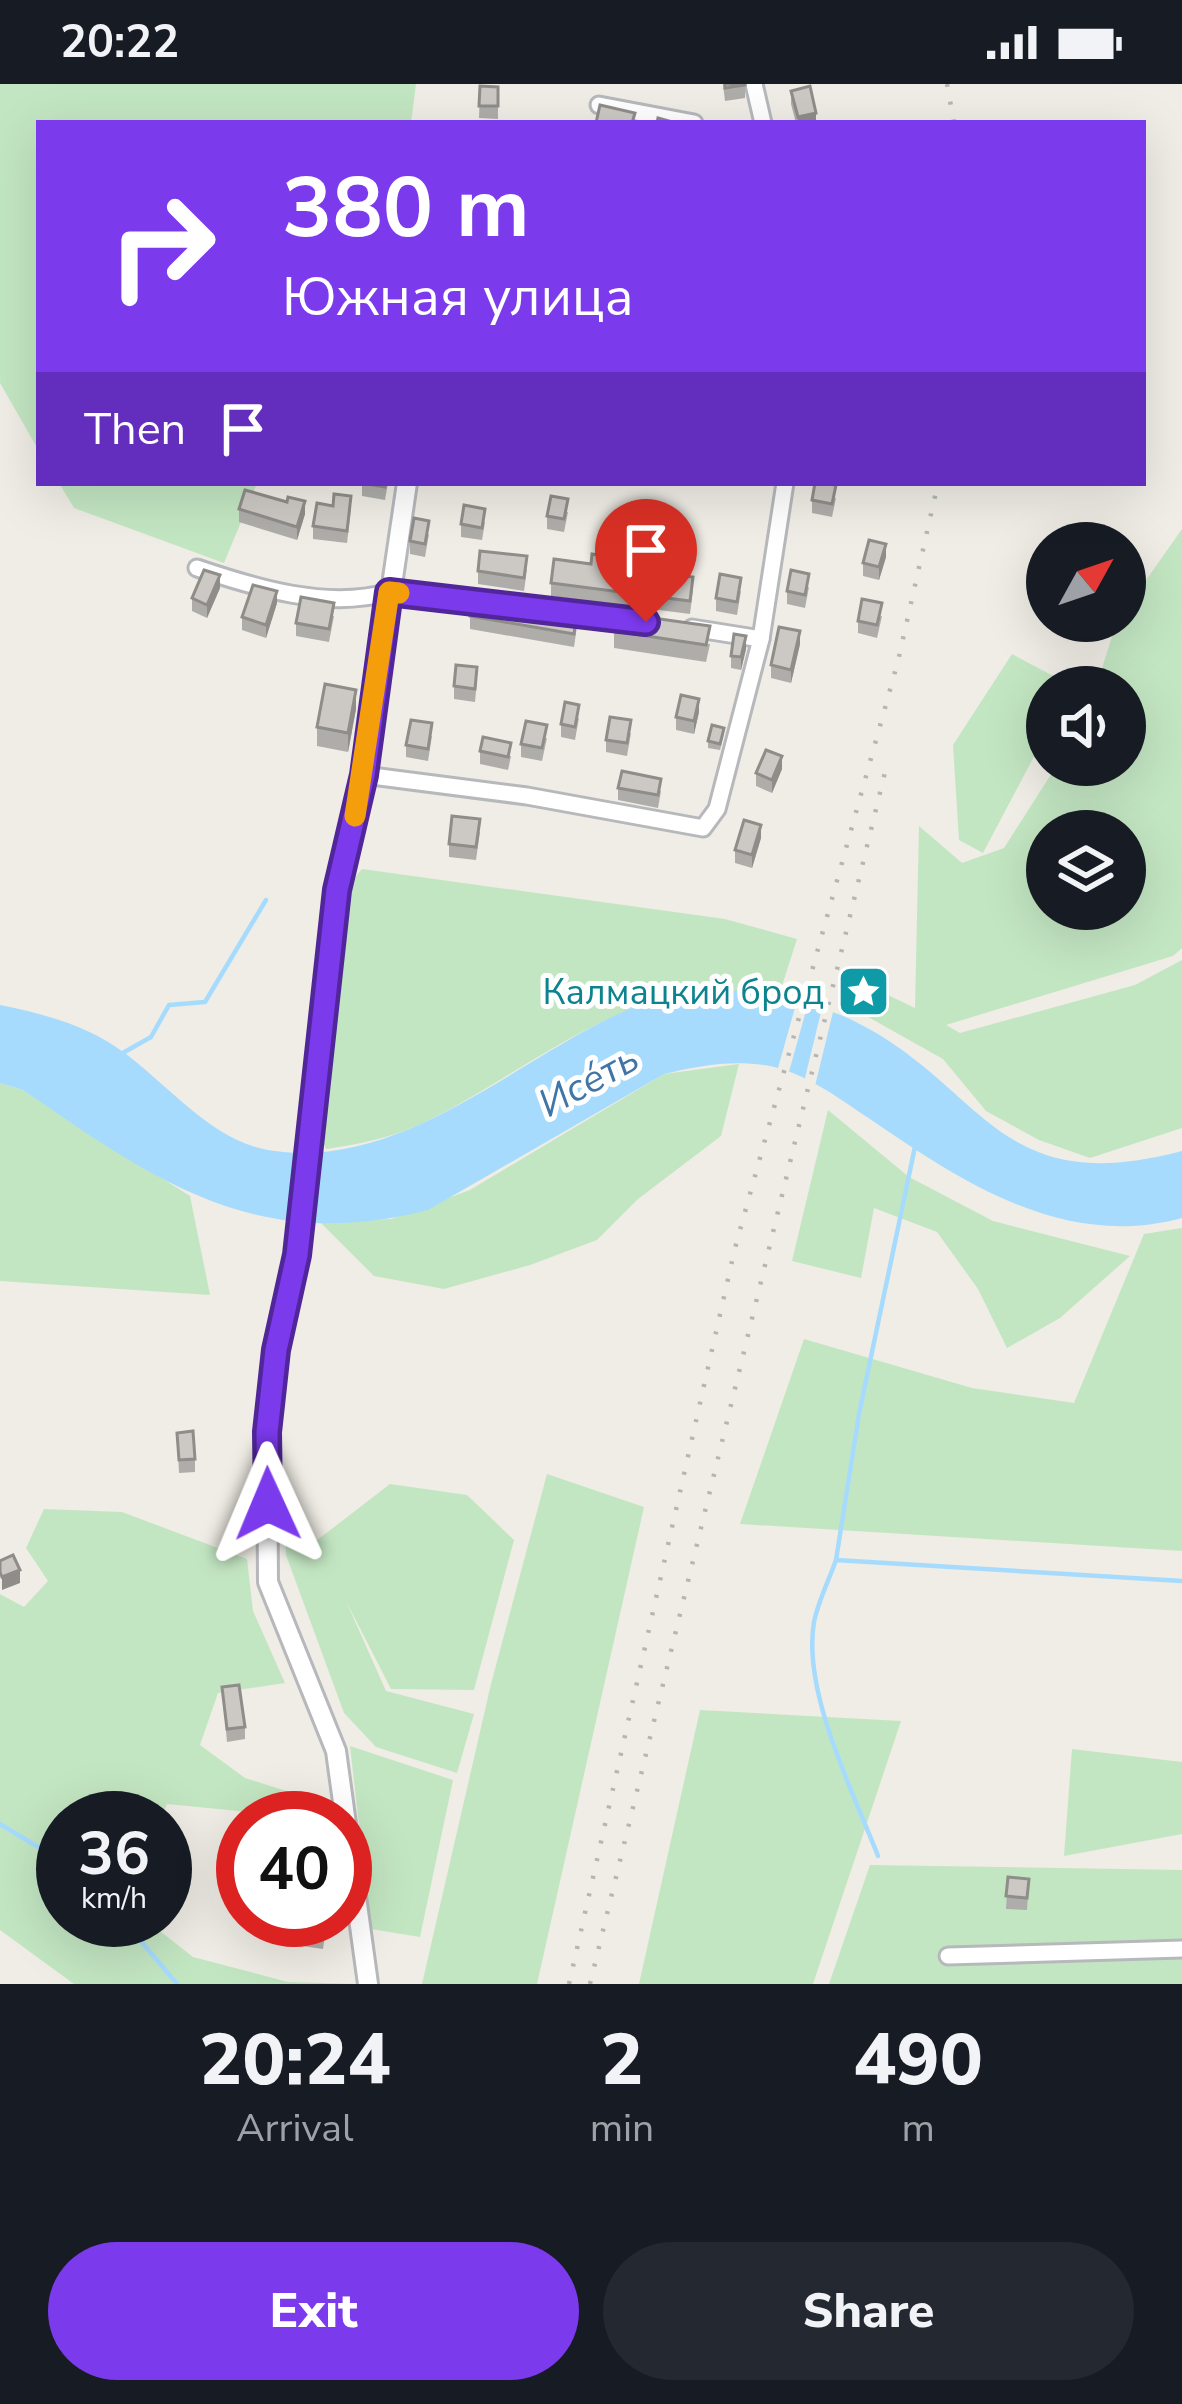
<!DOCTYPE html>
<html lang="en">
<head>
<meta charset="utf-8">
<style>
  body { margin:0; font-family:"Nunito Sans",sans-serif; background:#242831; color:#f1f3f6; height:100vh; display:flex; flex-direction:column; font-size:45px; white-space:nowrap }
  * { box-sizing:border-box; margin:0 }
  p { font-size:39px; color:#9ea1a6 }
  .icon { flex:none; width:66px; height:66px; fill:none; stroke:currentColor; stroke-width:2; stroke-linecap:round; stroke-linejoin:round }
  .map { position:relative; height:1900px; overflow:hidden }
  .drawer { display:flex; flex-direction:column; background:#171b24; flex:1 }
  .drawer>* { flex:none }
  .guide { position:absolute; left:36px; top:36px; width:1110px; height:366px; border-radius:0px; box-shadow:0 12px 48px #0002; background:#7c3aed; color:#fff; overflow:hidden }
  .needle { width:78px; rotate:50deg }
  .tools { position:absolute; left:1026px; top:438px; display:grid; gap:24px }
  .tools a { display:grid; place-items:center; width:120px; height:120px; border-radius:50%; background:#171b24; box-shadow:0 12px 48px #0002; font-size:60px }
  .speed { position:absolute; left:36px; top:1707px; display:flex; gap:24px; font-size:60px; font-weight:700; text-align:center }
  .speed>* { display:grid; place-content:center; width:156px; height:156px; border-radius:50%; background:#171b24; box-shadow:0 12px 48px #0002; line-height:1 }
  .speed small { font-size:30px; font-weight:400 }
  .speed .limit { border:18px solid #d22; background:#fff; color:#111 }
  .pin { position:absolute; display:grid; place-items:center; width:102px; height:102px; color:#fff; margin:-123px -51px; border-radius:50% 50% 50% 0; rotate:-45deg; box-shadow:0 0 12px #0007 }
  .pin .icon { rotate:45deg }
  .me { position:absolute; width:132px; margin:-66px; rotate:359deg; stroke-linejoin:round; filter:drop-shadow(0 0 9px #0008) }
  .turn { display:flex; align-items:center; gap:42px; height:252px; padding:0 48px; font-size:54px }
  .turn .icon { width:156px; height:156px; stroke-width:2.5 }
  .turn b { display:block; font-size:84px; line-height:102px }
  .then { display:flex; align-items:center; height:114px; padding:0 48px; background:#0003; gap:24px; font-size:45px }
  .eta { display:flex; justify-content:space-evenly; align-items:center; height:204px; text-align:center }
  .eta b { font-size:72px; font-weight:800; line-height:84px }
  .primary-button { display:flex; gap:24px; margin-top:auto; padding:24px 48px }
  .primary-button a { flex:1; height:138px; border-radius:72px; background:#7c3aed; color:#fff; font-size:48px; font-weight:800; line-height:138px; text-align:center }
  .primary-button a+a { background:#242831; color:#f1f3f6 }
  .status { display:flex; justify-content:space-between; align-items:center; height:84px; padding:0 60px; background:#171b24; direction:ltr }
  .status svg { height:33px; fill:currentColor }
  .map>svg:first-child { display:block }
  .green { fill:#c3e6c2; fill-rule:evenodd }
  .water { fill:#a6dbfe }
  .pier { fill:#efede5 }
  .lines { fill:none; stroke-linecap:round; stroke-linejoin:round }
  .stream { stroke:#a6dbfe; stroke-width:4.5 }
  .minor-casing { stroke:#b6b8bc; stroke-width:21 }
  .tertiary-casing { stroke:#b6b8bc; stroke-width:24 }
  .minor { stroke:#fff; stroke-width:15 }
  .tertiary { stroke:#fff; stroke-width:18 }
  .rail { stroke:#b4b5b5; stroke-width:4.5; stroke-dasharray:3 15; stroke-linecap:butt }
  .wall { fill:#afada9 }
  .shaded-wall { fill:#8f8d89 }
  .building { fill:#ccc9c4; stroke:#8f8d89; stroke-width:3 }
  .route-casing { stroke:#51269a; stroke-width:30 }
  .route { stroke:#7c3aed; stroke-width:21 }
  .slow { stroke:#f59e0b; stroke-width:21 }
  .labels { text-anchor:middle; stroke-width:10; stroke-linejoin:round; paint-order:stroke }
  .culture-label { font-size:36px; fill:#0d838f; stroke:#fff; text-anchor:end }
  .water-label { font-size:39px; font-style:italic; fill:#4076a7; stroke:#fff }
</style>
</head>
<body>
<div class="status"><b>20:22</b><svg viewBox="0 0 49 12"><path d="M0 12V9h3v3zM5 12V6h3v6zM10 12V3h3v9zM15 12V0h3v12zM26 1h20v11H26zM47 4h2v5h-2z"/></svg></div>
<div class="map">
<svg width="1182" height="1900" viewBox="0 0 1182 1900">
  <rect width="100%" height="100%" fill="#efede5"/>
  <g class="green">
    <path d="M 0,0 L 416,0 L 411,39 L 39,39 L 39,367 L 0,299 Z"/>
    <path d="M 59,399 L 257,399 L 224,479 L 74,424 Z"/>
    <path d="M 1182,445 L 1182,864 L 1173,872 L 946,941 L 960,949 L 1135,901 L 1182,876 L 1182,1044 L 1090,1074 L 1039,1056 L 986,1027 L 943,975 L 861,929 L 867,901 L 915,924 L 919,742 L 962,779 L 1004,764 L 1057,681 L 1125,681 L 1125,603 L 1096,603 L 1117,537 L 1125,537 L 1125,526 ZM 1047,747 L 1125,747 L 1125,825 L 1047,825 Z"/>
    <path d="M 1012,570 L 1057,594 L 1061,603 L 1047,603 L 1047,648 L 983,769 L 959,756 L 953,661 Z"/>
    <path d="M 362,785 L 725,835 L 797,855 L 778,914 C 644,878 535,985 423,1039 C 391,1054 360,1060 326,1065 L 314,1039 L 343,807 Z"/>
    <path d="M 739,980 L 721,1052 L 638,1115 L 597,1156 L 530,1181 L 444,1205 L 374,1192 L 319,1137 L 391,1135 L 470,1106 L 664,990 Z"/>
    <path d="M 0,999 L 23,1006 L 190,1112 L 210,1211 L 0,1197 Z"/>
    <path d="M 828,1026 L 909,1093 L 993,1137 L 1130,1172 L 1060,1234 L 1007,1264 L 978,1205 L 937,1148 L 874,1124 L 861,1194 L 792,1177 Z"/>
    <path d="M 1182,1144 L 1182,1467 L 740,1440 L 804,1255 L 972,1304 L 1074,1319 L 1144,1150 Z"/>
    <path d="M 547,1390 L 644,1423 L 537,1900 L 422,1900 L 491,1600 Z"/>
    <path d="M 390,1400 L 467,1411 L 514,1456 L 474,1606 L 391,1605 L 346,1517 L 386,1607 L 474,1630 L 457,1689 L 376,1663 L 344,1629 L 286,1471 L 284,1402 L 316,1457 Z"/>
    <path d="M 44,1425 L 122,1428 L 247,1475 L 253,1527 L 285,1599 L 218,1609 L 200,1661 L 245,1694 L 321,1718 L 311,1734 L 167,1720 L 161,1734 L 63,1734 L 63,1836 L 146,1836 L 193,1873 L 288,1898 L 357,1900 L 74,1900 L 0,1846 L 0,1510 L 24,1523 L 48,1497 L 26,1464 Z"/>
    <path d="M 700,1626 L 901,1637 L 813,1900 L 639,1900 Z"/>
    <path d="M 350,1662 L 453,1696 L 420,1853 L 371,1845 Z"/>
    <path d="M 1072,1665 L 1182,1678 L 1182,1750 L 1064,1772 Z"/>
    <path d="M 870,1781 L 1182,1786 L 1182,1900 L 829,1900 Z"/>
  </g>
  <path class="water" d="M 724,906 C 765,908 813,918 850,935 C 987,1001 993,1117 1182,1067 L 1182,1134 C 1065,1166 963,1099 870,1035 C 838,1014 804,987 764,981 C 730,976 697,982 664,990 L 428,1126 C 257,1170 157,1098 23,1006 L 0,999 L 0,921 C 45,930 89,942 126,970 C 170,1003 212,1056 268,1066 C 402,1088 513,976 627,926 C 658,913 691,909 724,906 Z"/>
  <g class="pier">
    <path d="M 798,913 L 809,916 L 787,995 L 776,991 Z"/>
    <path d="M 823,920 L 834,924 L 814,1006 L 803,1002 Z"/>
  </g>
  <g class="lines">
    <g class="stream">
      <path d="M 121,970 L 151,953 L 169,921 L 205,918 L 266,816"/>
      <path d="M 836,1476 L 859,1330 L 916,1058"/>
      <path d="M 0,1740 L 63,1778"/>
      <path d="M 878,1772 C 853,1708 802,1607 814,1538 C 818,1518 829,1496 836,1476 L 1182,1497"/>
      <path d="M 123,1836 L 177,1900"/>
    </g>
    <defs>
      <g id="minor">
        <path d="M 754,0 L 763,39"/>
        <path d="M 599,21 L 694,39"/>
        <path d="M 197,484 C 256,504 328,526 389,508 L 633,536"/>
        <path d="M 692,544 L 761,555"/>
        <path d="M 364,691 L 527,712 L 703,744 L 717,725 L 761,555 L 785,399"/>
        <path d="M 948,1872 L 1182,1865"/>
      </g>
      <path id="tertiary" d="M 368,1900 L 336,1667 L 268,1498 L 267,1349 L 276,1266 L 297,1170 L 337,806 L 364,691 L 407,399"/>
    </defs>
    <use href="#minor" class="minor-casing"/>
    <use href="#tertiary" class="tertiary-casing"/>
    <use href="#minor" class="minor"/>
    <use href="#tertiary" class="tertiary"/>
    <g class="rail">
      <path d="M 947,0 L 954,39"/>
      <path d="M 569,1900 L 735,1164 L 898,577 L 938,399"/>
      <path d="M 590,1900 L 887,680"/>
    </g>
  </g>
  <g class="wall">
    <path d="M 723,0 L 745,0 L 745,14 L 725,17 Z"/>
    <path d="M 480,2 L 498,3 L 498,35 L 479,34 Z"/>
    <path d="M 791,7 L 816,39 L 796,39 L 791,20 Z"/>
    <path d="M 362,399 L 388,399 L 385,416 L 362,412 Z"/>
    <path d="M 836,414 L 832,433 L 812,429 L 812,416 Z"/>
    <path d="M 239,425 L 305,430 L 297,456 L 239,438 Z"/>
    <path d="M 351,425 L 347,459 L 313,455 L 313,442 Z"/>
    <path d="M 568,428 L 564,448 L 547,445 L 547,432 Z"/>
    <path d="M 485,438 L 482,456 L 461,453 L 461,440 Z"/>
    <path d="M 429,450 L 425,473 L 410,470 L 410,457 Z"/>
    <path d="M 886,473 L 879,496 L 863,492 L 863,479 Z"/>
    <path d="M 613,483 L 693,506 L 690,530 L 551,512 L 551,499 Z"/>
    <path d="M 527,485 L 524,507 L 478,500 L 478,487 Z"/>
    <path d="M 809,503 L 805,524 L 787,520 L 787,507 Z"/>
    <path d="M 220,504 L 207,534 L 192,527 L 192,514 Z"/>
    <path d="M 741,507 L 737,531 L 716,527 L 716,514 Z"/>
    <path d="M 277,519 L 266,554 L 242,546 L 242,533 Z"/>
    <path d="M 334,532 L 329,558 L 296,552 L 296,539 Z"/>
    <path d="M 470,532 L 577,542 L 574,563 L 470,545 Z"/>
    <path d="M 882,532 L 877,554 L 858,549 L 858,537 Z"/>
    <path d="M 614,547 L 710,560 L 706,578 L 614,564 Z"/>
    <path d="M 800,560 L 791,599 L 771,594 L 771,581 Z"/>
    <path d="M 746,565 L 741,586 L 731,584 L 731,572 Z"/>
    <path d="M 477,596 L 475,618 L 454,615 L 454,602 Z"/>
    <path d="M 356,625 L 348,668 L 317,662 L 317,643 Z"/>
    <path d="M 699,628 L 694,650 L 676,646 L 676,633 Z"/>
    <path d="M 579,634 L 575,656 L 561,653 L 561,640 Z"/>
    <path d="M 631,649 L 627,672 L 606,668 L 606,656 Z"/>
    <path d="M 724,650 L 720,666 L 708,664 L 708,657 Z"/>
    <path d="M 432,652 L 428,677 L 406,673 L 406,661 Z"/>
    <path d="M 547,654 L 542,677 L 521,673 L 521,660 Z"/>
    <path d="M 480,667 L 511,672 L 508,686 L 480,680 Z"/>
    <path d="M 782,685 L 772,709 L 756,702 L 756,689 Z"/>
    <path d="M 618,704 L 661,707 L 658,724 L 618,716 Z"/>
    <path d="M 480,748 L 476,776 L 449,773 L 449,760 Z"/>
    <path d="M 761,754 L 752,784 L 735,779 L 735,766 Z"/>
    <path d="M 177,1349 L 195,1375 L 195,1388 L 179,1389 Z"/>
    <path d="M 222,1603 L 245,1643 L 245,1655 L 227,1658 Z"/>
    <path d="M 1008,1793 L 1029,1795 L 1027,1826 L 1006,1825 Z"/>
    <path d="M 268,1836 L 327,1836 L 323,1865 L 268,1857 Z"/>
  </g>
  <g class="shaded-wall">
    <path d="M 816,29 L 816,39 L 798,39 L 798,33 Z"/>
    <path d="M 305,417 L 305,430 L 297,456 L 297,443 Z"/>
    <path d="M 886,460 L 886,473 L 879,496 L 879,483 Z"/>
    <path d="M 220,491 L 220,504 L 207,534 L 207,521 Z"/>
    <path d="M 277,507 L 277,519 L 266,554 L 266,541 Z"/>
    <path d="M 800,547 L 800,560 L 791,599 L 791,586 Z"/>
    <path d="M 746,552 L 746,565 L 741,586 L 741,573 Z"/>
    <path d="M 356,606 L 356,625 L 348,668 L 348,649 Z"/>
    <path d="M 699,615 L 699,628 L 694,650 L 694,637 Z"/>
    <path d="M 782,672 L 782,685 L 772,709 L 772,696 Z"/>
    <path d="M 761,741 L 761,754 L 752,784 L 752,771 Z"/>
    <path d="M 20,1486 L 20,1499 L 2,1506 L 2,1493 Z"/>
  </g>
  <g class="building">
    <path d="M 725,0 L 745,0 L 745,1 L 725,4 Z"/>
    <path d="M 480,2 L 498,3 L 498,22 L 479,22 Z"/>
    <path d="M 810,2 L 816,29 L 798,33 L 791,7 Z"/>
    <path d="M 600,21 L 635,29 L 632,39 L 596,39 Z"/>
    <path d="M 658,34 L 676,39 L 657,39 Z"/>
    <path d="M 362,399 L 386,399 L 385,403 Z"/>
    <path d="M 815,399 L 836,401 L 832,420 L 812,416 Z"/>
    <path d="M 245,406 L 287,418 L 288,413 L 305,417 L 297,443 L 239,425 Z"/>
    <path d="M 334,410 L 351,412 L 347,447 L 313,442 L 317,419 L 333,422 Z"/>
    <path d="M 551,412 L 568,415 L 564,435 L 547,432 Z"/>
    <path d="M 464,421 L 485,425 L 482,444 L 461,440 Z"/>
    <path d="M 414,434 L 429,437 L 425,460 L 410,457 Z"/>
    <path d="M 869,456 L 886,460 L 879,483 L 863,479 Z"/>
    <path d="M 480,467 L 527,472 L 524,494 L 478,487 Z"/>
    <path d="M 592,470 L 613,473 L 612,483 L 693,493 L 690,517 L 551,499 L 554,475 L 591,480 Z"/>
    <path d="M 204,486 L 220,491 L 207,521 L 192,514 Z"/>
    <path d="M 791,486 L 809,490 L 805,511 L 787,507 Z"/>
    <path d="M 720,490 L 741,494 L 737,518 L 716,514 Z"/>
    <path d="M 253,501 L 277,507 L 266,541 L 242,533 Z"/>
    <path d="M 301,513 L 334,519 L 329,545 L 296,539 Z"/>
    <path d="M 473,514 L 577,529 L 574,550 L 470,532 Z"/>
    <path d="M 862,515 L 882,519 L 877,541 L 858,537 Z"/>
    <path d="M 617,529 L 710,542 L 706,561 L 614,547 Z"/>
    <path d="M 779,543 L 800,547 L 791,586 L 771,581 Z"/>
    <path d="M 734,550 L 746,552 L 741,573 L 731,572 Z"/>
    <path d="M 456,581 L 477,583 L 475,605 L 454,602 Z"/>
    <path d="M 325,600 L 356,606 L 348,649 L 317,643 Z"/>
    <path d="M 681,611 L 699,615 L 694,637 L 676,633 Z"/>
    <path d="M 565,618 L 579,621 L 575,643 L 561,640 Z"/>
    <path d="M 610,633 L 631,636 L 627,659 L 606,656 Z"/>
    <path d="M 411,636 L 432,639 L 428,665 L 406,661 Z"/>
    <path d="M 526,637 L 547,641 L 542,664 L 521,660 Z"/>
    <path d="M 712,641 L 724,644 L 720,660 L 708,657 Z"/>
    <path d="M 483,653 L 511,659 L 508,673 L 480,667 Z"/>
    <path d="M 766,666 L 782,672 L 772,696 L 756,689 Z"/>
    <path d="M 622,687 L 661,695 L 658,711 L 618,704 Z"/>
    <path d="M 452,732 L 480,735 L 476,763 L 449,760 Z"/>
    <path d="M 744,736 L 761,741 L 752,771 L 735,766 Z"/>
    <path d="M 193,1347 L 195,1375 L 179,1376 L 177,1349 Z"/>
    <path d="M 13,1471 L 20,1486 L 2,1493 L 0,1488 L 0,1477 Z"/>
    <path d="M 239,1601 L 245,1643 L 227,1645 L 222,1603 Z"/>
    <path d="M 1008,1793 L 1029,1795 L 1027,1814 L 1006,1812 Z"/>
    <path d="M 268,1836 L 324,1836 L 323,1845 Z"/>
  </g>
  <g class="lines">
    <defs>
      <path id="route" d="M 268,1420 L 267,1348 L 276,1266 L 297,1171 L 337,806 L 364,691 L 389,508 L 646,538"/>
    </defs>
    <use href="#route" class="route-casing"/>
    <use href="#route" class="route"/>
    <path class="slow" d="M 355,732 L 389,508 L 399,509"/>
  </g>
  <defs>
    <symbol id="sight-square" viewBox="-11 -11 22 22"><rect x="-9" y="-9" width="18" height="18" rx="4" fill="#0f9aa8" stroke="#fff"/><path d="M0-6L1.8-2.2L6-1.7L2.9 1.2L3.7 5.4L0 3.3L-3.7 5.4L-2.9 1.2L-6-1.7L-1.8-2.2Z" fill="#fff"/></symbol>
  </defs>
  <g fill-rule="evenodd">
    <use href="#sight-square" x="834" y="878" width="59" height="59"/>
  </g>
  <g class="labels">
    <g class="culture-label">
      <text x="824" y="920">Калмацкий брод</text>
    </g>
    <g class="water-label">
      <text transform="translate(588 996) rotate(-29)" y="14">Исе́ть</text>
    </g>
  </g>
</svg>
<div class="tools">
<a><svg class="needle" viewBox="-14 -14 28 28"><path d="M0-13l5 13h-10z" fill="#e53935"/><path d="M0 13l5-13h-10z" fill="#9ea1a6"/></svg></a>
<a><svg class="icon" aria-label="sound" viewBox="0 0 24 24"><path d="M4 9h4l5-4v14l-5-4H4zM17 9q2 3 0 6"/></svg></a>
<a><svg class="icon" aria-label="layers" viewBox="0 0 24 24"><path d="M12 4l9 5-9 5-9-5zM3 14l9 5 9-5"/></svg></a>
</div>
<div class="speed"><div>36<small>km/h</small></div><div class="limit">40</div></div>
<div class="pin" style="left:646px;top:538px;background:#d93025"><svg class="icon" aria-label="arrive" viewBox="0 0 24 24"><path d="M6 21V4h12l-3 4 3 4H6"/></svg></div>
<svg class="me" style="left:268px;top:1420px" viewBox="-20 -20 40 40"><path d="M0-17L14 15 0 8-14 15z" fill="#7c3aed" stroke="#fff" stroke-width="4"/></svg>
<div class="guide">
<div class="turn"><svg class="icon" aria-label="right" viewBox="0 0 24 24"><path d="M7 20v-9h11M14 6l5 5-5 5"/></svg><div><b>380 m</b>Южная улица</div></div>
<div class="then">Then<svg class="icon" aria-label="arrive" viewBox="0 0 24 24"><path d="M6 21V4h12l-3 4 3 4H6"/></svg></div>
</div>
</div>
<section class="drawer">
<div class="eta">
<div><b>20:24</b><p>Arrival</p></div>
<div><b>2</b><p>min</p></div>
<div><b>490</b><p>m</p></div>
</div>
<div class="primary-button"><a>Exit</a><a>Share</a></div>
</section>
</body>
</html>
